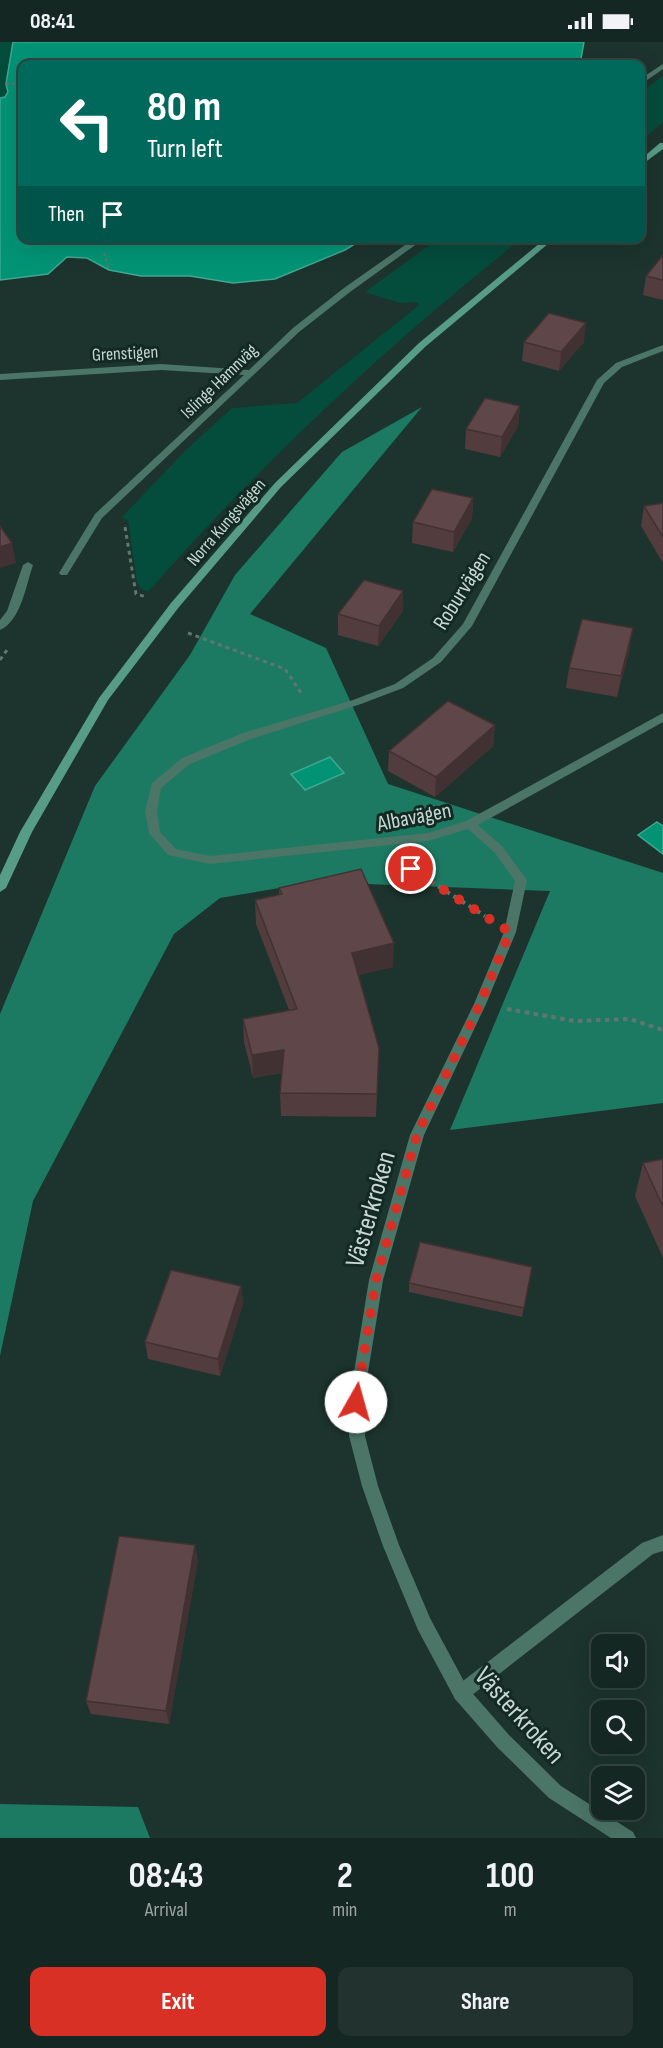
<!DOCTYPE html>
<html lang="en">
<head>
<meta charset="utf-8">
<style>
  body { margin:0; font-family:"Sofia Sans Condensed",sans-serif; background:#22332f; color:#f1f3f6; height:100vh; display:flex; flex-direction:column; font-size:22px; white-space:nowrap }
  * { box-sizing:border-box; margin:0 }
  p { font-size:20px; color:#9da5a5 }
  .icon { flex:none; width:33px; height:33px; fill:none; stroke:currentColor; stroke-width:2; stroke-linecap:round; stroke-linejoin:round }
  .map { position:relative; height:1796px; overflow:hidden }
  .side { display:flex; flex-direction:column; background:#152722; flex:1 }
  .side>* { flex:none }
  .banner { position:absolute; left:18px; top:18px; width:627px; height:183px; border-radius:12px; box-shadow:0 6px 24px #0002,0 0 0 2px #344440; background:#00695c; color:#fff; overflow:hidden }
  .tools { position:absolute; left:591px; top:1592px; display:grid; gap:12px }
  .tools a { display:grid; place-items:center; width:54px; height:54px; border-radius:12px; background:#152722; box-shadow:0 6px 24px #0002,0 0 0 2px #344440; font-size:30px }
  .pin { position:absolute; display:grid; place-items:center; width:51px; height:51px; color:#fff; margin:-26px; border:3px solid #fff; border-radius:50%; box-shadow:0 2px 6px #0007 }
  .me { position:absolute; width:66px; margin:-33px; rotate:7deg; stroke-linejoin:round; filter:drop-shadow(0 0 4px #0008) }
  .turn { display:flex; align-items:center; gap:21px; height:126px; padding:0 30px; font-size:27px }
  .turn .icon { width:78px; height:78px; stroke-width:2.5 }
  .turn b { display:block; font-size:42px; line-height:51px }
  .then { display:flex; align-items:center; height:57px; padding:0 30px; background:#0003; gap:12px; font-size:22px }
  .eta { display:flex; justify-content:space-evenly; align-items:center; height:102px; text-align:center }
  .eta b { font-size:36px; font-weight:700; line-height:42px }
  .action { display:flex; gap:12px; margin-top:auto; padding:12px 30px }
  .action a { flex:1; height:69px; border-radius:12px; background:#d93025; color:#fff; font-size:24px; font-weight:700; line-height:69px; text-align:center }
  .action a+a { background:#22332f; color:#f1f3f6 }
  .status { display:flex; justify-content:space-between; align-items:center; height:42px; padding:0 30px; background:#152722; direction:ltr }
  .status svg { height:16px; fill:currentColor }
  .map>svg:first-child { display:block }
  .green { fill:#044c3c }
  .forest { fill:#1d7a62 }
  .water { fill:#029375; stroke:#3ea791; stroke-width:1.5 }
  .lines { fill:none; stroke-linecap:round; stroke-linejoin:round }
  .path-far2 { stroke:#627670; stroke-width:2; stroke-dasharray:3 3; stroke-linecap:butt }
  .path-far1 { stroke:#627670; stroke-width:3; stroke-dasharray:4 4; stroke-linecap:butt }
  .path { stroke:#627670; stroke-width:4; stroke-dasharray:4.5 4.5; stroke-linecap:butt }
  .lane { fill:#4b7567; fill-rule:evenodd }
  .street { fill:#4b7567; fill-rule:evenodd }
  .secondary { fill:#579c86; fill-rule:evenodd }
  .wall { fill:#523c3e }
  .shaded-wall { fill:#423132 }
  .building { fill:#5f4648; stroke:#423132; stroke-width:1.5 }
  .route { stroke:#d93025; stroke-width:10; stroke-dasharray:0 18 }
  .labels { text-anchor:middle; stroke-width:6; stroke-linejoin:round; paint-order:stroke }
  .far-street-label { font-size:18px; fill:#c9d7d2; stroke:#122a23 }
  .street-label { font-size:22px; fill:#c9d7d2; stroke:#122a23 }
  .near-street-label { font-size:27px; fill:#c9d7d2; stroke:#122a23 }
</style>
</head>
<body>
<div class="status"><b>08:41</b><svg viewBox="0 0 49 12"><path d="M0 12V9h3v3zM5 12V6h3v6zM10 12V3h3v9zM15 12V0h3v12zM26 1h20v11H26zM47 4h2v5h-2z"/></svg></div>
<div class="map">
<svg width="663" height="1796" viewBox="0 0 663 1796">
  <rect width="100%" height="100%" fill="#1c342d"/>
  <g class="green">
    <path d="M 0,0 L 13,0 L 6,42 L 8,50 L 5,55 L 0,56 Z"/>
    <path d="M 663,34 L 663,80 L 641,99 L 641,50 Z"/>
    <path d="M 438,197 L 521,197 C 387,304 262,420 148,550 L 140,546 L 137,540 L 128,479 L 122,475 L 187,407 L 232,366 L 297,361 L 419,263 L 417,260 L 400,261 L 365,250 Z"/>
  </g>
  <g class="forest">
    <path d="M 422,365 L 250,572 L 326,606 L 388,742 L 663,831 L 663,1061 L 450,1088 L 550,849 L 315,840 L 220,856 L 174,892 L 33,1159 L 0,1314 L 0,972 L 95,744 L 190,613 L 235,533 L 342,410 Z"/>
    <path d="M 0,1762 L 138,1765 L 150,1796 L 0,1796 Z"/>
  </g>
  <g class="water">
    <path d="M 13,0 L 584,0 L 580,22 L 22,22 L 22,196 L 363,197 L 345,208 L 275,237 L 233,241 L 190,234 L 141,234 L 109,228 L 87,216 L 67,215 L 48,232 L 0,238 L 0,56 L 5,55 L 8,50 L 6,42 Z"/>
    <path d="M 330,715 L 344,731 L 305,748 L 291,732 Z"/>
    <path d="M 657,780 L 663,784 L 663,812 L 638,793 Z"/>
  </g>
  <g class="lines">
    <g class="path-far2">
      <path d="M 269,22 L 324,18"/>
      <path d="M 6,42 L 22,41"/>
      <path d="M 104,211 L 109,228"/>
    </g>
    <g class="path-far1">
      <path d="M 125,485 L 136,552 L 147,555"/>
      <path d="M 188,591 L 285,627 L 301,651"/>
      <path d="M 0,618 L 7,608"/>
    </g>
    <g class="path">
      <path d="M 408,825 L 485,874"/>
      <path d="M 507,967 L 575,979 L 630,977 L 663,988"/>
    </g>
    <g class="lane">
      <path d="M 28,520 L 33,523 C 26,543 21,579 0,588 L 0,578 L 7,569 L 23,523 Z"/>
      <path d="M 663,1493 L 663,1509 L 653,1512 L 467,1657 L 461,1659 L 455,1657 L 453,1651 L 455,1645 L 642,1501 Z"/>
    </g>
    <g class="street">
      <path d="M 663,22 L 663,27 L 640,43 L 640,37 Z"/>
      <path d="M 415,196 L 425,196 L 350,250 L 299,290 L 102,476 L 67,533 L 61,533 L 59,531 L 95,472 L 244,333 L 161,328 L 0,338 L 0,332 L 161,322 L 249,328 L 293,286 L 344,246 Z"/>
      <path d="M 663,303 L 663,309 L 622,325 L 604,341 L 472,584 L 441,620 L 403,646 L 361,662 L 251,697 L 190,722 L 161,746 L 157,769 L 160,790 L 176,807 L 210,814 L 428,791 L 466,779 L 663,671 L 663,680 L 478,783 L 503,805 L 527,838 L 516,890 L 486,962 L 424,1093 L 383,1238 L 363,1361 L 365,1394 L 378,1444 L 399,1503 L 430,1576 L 467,1645 L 509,1693 L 561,1744 L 633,1790 L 636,1796 L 611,1796 L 549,1756 L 497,1705 L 455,1657 L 418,1588 L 383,1504 L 362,1444 L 349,1394 L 349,1361 L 369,1238 L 410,1093 L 474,962 L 504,890 L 515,839 L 495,811 L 468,787 L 428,799 L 210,822 L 168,813 L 149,791 L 145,769 L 152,741 L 182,716 L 243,691 L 353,658 L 395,642 L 433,616 L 463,582 L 597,338 L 616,321 Z"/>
    </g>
    <g class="secondary">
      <path d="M 660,101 L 663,101 L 663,107 L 640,124 L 640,118 Z"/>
      <path d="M 546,196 L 555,196 L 425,305 L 281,445 L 179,565 L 108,658 L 32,790 L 6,846 L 0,850 L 0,833 L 20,790 L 99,656 L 171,561 L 275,441 L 419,301 Z"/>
    </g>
  </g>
  <g class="wall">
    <path d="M 663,213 L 663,258 L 643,253 L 646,234 Z"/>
    <path d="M 524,300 L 584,300 L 559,329 L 522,319 Z"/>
    <path d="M 520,364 L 518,384 L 500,415 L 465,407 L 466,387 Z"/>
    <path d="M 473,456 L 472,476 L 453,510 L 412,501 L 413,480 Z"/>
    <path d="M 663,461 L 663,521 L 641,484 L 644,464 Z"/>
    <path d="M 403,549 L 403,569 L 378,604 L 338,593 L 338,572 Z"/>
    <path d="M 630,606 L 617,655 L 566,646 L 569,626 Z"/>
    <path d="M 495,683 L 493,704 L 435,755 L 388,729 L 389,709 Z"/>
    <path d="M 279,846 L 393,925 L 358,933 L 379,1006 L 376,1075 L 281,1074 L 280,1051 L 282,1031 L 253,1036 L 244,1000 L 243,977 L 289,968 L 256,882 L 255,858 L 279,853 Z"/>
    <path d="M 663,1117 L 663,1216 L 635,1154 L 643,1121 Z"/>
    <path d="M 532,1225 L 522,1275 L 409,1250 L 409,1241 Z"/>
    <path d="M 241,1244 L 243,1262 L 220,1334 L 148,1317 L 145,1300 Z"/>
    <path d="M 198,1518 L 169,1682 L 91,1672 L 86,1659 Z"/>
  </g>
  <g class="shaded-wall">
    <path d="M 586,281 L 584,300 L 559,329 L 561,310 Z"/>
    <path d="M 520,364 L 518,384 L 500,415 L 502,395 Z"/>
    <path d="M 473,456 L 472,476 L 453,510 L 454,490 Z"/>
    <path d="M 12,501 L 16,521 L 0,526 L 0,505 Z"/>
    <path d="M 403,549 L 403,569 L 378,604 L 379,584 Z"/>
    <path d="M 633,586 L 630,606 L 617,655 L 621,634 Z"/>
    <path d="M 495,683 L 493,704 L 435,755 L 436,735 Z"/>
    <path d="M 394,901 L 393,925 L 352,935 L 352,911 Z"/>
    <path d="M 284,1008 L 284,1031 L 253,1036 L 252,1013 Z"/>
    <path d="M 241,1244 L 243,1262 L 220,1334 L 218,1317 Z"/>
    <path d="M 195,1503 L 198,1518 L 169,1682 L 166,1669 Z"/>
  </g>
  <g class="building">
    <path d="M 663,213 L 663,238 L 646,234 Z"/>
    <path d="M 549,271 L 586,281 L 561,310 L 524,300 Z"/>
    <path d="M 485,356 L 520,364 L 502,395 L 466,387 Z"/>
    <path d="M 432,447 L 473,456 L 454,490 L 413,480 Z"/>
    <path d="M 663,461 L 663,495 L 644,464 Z"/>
    <path d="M 0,484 L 12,501 L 0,505 Z"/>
    <path d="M 364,538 L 403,549 L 379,584 L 338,572 Z"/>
    <path d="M 582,577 L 633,586 L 621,634 L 569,626 Z"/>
    <path d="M 448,659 L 495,683 L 436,735 L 389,709 Z"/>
    <path d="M 361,827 L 394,901 L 352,911 L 379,1006 L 377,1052 L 280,1051 L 284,1008 L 252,1013 L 243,977 L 297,967 L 255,858 L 282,852 L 279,846 Z"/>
    <path d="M 663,1117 L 663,1165 L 643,1121 Z"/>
    <path d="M 420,1200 L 532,1225 L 524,1266 L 409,1241 Z"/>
    <path d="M 171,1228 L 241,1244 L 218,1317 L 145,1300 Z"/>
    <path d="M 119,1494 L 195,1503 L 166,1669 L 86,1659 Z"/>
  </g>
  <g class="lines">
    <path class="route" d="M 356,1360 L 376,1238 L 417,1093 L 480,962 L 510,890 L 411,827"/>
  </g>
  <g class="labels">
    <g class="far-street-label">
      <text transform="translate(125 311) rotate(-3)" y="6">Grenstigen</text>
      <text transform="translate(219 339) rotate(-44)" y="6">Islinge Hamnväg</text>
      <text transform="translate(226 480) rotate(-49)" y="6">Norra Kungsvägen</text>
    </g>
    <g class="street-label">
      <text transform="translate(461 548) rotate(-58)" y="8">Roburvägen</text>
      <text transform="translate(414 774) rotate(-11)" y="8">Albavägen</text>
    </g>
    <g class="near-street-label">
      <text transform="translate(370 1167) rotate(-74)" y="9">Västerkroken</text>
      <text transform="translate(520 1673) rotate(48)" y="9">Västerkroken</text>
    </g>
  </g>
</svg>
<div class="tools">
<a><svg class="icon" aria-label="sound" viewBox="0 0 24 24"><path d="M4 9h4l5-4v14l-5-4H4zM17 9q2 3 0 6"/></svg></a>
<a><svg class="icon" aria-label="search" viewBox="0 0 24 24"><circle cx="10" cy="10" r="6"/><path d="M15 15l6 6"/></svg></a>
<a><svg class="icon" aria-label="layers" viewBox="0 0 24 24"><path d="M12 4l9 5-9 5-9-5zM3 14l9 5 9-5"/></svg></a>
</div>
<div class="pin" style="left:411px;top:827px;background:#d93025"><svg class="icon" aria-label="arrive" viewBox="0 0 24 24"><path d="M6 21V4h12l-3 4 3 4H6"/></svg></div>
<svg class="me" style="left:356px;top:1360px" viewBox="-20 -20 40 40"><circle r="19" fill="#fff"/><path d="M0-13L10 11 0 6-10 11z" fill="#d93025"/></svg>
<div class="banner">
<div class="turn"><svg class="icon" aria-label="left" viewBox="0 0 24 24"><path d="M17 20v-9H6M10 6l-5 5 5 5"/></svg><div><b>80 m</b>Turn left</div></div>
<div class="then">Then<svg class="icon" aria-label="arrive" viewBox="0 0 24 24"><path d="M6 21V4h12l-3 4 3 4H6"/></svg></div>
</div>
</div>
<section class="side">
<div class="eta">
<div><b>08:43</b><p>Arrival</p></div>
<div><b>2</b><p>min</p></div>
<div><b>100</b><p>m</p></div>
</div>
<div class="action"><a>Exit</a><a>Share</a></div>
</section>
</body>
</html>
